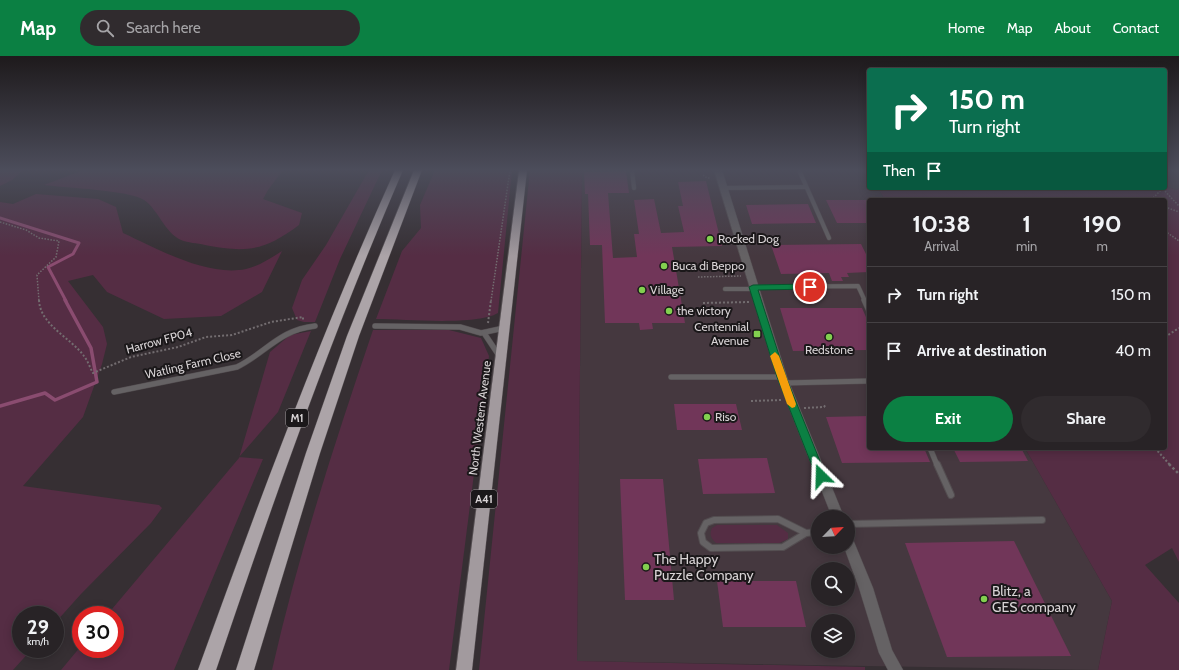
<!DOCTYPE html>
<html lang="en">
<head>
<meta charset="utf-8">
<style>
  body { margin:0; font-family:Cabin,sans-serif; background:#302b2e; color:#f1f3f6; height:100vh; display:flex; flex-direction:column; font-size:15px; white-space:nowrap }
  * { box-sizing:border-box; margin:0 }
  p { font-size:13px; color:#a5a4a7 }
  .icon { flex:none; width:22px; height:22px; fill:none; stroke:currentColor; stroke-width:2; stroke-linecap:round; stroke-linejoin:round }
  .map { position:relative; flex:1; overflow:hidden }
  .panel { position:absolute; left:867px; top:142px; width:300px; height:252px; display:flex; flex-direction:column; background:#282326; border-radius:4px; box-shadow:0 2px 10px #0003,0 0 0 1px #444043 }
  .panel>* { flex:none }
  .guide { position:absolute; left:867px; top:12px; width:300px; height:122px; border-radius:4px; box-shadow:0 2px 10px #0003,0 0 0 1px #444043; background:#0b6e4f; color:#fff; overflow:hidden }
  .needle { width:26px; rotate:65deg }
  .tools { position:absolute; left:811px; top:454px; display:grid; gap:8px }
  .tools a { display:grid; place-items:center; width:44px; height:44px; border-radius:50%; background:#282326; box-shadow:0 2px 10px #0003,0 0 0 1px #444043; font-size:20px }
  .speed { position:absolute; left:12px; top:550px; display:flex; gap:8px; font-size:20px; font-weight:700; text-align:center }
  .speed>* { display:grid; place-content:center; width:52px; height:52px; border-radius:50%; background:#282326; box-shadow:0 2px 10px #0003,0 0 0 1px #444043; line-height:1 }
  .speed small { font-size:10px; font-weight:400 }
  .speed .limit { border:6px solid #d22; background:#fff; color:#111 }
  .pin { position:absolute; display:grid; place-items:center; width:34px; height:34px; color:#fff; margin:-17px; border:2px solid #fff; border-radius:50%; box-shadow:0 1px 4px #0007 }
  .me { position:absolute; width:44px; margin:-22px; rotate:338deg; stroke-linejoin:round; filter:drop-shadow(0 0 3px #0008) }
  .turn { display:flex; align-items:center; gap:14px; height:84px; padding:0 16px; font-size:18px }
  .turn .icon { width:52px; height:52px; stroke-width:2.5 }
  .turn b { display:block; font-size:28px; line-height:34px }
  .then { display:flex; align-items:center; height:38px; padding:0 16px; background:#0003; gap:8px; font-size:15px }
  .eta { display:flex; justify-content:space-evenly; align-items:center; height:68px; text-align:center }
  .eta b { font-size:24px; font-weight:700; line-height:28px }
  .action { display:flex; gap:8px; margin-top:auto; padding:8px 16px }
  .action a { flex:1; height:46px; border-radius:24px; background:#0b8043; color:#fff; font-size:16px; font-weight:700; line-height:46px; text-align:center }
  .action a+a { background:#302b2e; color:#f1f3f6 }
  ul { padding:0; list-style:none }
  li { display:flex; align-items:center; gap:12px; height:56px; padding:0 16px; border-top:1px solid #444043 }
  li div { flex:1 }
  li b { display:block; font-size:15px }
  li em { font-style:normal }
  header { display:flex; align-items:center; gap:24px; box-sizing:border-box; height:56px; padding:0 20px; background:#0b8043; color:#fff }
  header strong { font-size:19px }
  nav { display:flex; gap:22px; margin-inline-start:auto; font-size:14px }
  .search { width:280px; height:36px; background:#302b2e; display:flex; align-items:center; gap:10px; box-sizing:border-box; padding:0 14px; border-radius:22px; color:#a5a4a7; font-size:15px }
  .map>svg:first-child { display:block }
  .built { fill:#45383f; fill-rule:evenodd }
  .green { fill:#552d44 }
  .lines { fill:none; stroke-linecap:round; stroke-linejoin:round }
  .stream-far1 { stroke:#8a4c70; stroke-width:3 }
  .stream { stroke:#8a4c70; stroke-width:3.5 }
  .building { fill:#713659 }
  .service-far2-casing { stroke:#534d50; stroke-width:5 }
  .service-far1-casing { stroke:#534d50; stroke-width:6 }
  .service-casing { stroke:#534d50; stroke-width:8 }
  .minor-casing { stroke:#534d50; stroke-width:1 }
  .trunk-casing { stroke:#534d50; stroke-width:1 }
  .motorway-casing { stroke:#534d50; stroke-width:1 }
  .path-far2 { stroke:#736d70; stroke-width:1.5; stroke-dasharray:1.5 1.5; stroke-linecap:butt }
  .path-far1 { stroke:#736d70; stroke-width:2; stroke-dasharray:2 2; stroke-linecap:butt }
  .path { stroke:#736d70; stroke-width:2.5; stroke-dasharray:2.5 2.5; stroke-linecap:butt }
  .service-far2 { stroke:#656264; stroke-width:4 }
  .service-far1 { stroke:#656264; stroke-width:5 }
  .service { stroke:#656264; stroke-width:6 }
  .minor { fill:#656264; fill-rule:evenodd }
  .trunk { fill:#a29a9e; fill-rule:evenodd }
  .motorway { fill:#aca4a8; fill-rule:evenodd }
  .route { fill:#0b8043; stroke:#07532c }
  .slow { fill:#f59e0b }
  .poi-dot { fill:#82d04f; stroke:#1b181a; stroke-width:1.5 }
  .labels { text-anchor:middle; stroke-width:4; stroke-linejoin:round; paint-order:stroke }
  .shield { fill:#1b181a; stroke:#9f9b9d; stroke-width:1 }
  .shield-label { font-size:11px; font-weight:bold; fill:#d8d3d5 }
  .poi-label { font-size:12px; fill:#d8d3d5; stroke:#1b181a; text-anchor:start }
  .street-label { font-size:12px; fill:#d8d3d5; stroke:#1b181a }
  .near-poi-label { font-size:14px; fill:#d8d3d5; stroke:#1b181a; text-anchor:start }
</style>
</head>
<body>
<header>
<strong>Map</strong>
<div class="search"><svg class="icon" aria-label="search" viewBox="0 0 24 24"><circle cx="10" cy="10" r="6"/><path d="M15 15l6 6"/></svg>Search here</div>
<nav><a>Home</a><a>Map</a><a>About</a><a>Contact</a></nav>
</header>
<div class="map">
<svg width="1179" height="614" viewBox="0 0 1179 614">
  <rect width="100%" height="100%" fill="#362f33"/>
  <g class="built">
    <path d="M 582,114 L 868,114 L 869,132 L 878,132 L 885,144 L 869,144 L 869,392 L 1025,392 L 1112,545 L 1098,614 L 577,605 ZM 818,461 L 848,461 L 848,491 L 818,491 ZM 818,513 L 848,513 L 848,543 L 818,543 ZM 818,565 L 848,565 L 848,595 L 818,595 Z"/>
    <path d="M 1165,114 L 1179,114 L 1179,132 L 1177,134 L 1165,130 Z"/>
  </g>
  <g class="green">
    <path d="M 0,114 L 23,114 L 12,124 L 0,130 Z"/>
    <path d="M 83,114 L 283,114 L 268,134 L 263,143 L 302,157 L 299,169 C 264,195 247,197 205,189 C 197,187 188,187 181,184 C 165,177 157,152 144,144 C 129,134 65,132 44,129 Z"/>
    <path d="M 369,114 L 382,114 L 340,203 L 315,266 L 304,266 L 297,264 L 292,252 L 302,224 L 326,189 Z"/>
    <path d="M 435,114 L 512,114 L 498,257 C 476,270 405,263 376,263 L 402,195 L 421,172 L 420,149 Z"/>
    <path d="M 530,114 L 582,114 L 577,605 L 865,611 L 865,614 L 479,614 Z"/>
    <path d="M 1165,130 L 1177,134 L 1179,132 L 1179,506 L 1172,492 L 1145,509 L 1179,547 L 1179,614 L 1098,614 L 1112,545 L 1025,392 L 1165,392 L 1165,144 L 885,144 L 878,132 L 1165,132 Z"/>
    <path d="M 36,138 L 98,143 L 116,151 L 123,177 C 158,193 207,221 246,213 C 259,210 271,202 282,195 L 262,236 L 221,260 L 164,263 L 107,236 L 93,219 L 68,225 L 103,271 L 107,288 L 102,308 L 83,361 L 23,430 L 159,449 L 162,452 L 151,467 L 81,538 L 55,567 L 55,559 L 21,559 L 21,593 L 32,593 L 13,614 L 0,614 L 0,146 L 13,148 Z"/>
    <path d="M 373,274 L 449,274 L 481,282 L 489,300 L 449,614 L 272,614 C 298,499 335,386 373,274 Z"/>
    <path d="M 311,275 L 278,356 L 239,401 L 263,403 L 174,614 L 61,614 L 81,590 L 81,593 L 115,593 L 115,559 L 107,559 L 239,402 L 270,296 L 290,279 Z"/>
    <path d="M 717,469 L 777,469 L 788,477 L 788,483 L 779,487 L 716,487 C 711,482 709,479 712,472 Z"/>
  </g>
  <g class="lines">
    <path class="stream-far1" d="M 0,162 L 79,187 L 73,198 L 48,211 L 66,245"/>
    <path class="stream" d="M 0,350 L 45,337 L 55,344 L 97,326 L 91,292 L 65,244"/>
  </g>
  <g class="building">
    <path d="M 626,115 L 629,137 L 608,137 L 613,202 L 637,201 L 634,178 L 639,178 L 634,144 L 654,143 L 661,177 L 684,176 L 678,150 L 683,150 L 678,126 L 706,125 L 722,190 L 672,191 L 685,267 L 652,267 L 653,273 L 640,274 L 639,267 L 605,267 L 602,189 L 590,189 L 588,138 L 585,138 L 584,116 Z"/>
    <path d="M 826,144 L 869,144 L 869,167 L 837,167 Z"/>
    <path d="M 808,148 L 816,167 L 752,168 L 746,149 Z"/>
    <path d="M 861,188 L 869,204 L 869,216 L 847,217 L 849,221 L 841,221 L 843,225 L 832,225 L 829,217 L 781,218 L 771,189 Z"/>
    <path d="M 780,252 L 862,252 L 869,268 L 869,294 L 793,295 Z"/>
    <path d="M 674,348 L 736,348 L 742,374 L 677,374 Z"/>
    <path d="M 869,360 L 869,392 L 924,392 L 930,406 L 842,407 L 826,361 Z"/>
    <path d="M 953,392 L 1021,392 L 1028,405 L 960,406 Z"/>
    <path d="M 767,402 L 775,437 L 703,438 L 698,403 Z"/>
    <path d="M 620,423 L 663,423 L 674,544 L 625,544 Z"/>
    <path d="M 1014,485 L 1071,600 L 947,601 L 905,487 Z"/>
    <path d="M 717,525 L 796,525 L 806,571 L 723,571 Z"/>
  </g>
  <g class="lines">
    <defs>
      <g id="service-far2">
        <path d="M 632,114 L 634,132"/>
        <path d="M 799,114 L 829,182"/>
        <path d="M 723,132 L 806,131"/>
        <path d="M 753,231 L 858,230 L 865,245"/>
        <path d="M 725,233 L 754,233"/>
      </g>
      <g id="service-far1">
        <path d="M 864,244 L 869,255"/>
        <path d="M 375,270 L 460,271 L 481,277 L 504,272"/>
        <path d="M 484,277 L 500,301"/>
        <path d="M 671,321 L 782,321"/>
        <path d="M 784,327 L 869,325"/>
        <path d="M 114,336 L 237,311 C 267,296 279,274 315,270"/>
        <path d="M 930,392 L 937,409"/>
      </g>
      <g id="service">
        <path d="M 937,408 L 951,439"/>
        <path d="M 778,463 L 806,477 L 783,491 L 711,492 L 703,486 L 701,477 L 706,467 L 714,464 Z"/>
        <path d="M 848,468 L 1042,464"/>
        <path d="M 806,477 L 818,476"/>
      </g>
      <g id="minor">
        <path d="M 714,114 L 722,114 L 787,321 L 844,461 L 832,461 L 777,321 Z"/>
        <path d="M 848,480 L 852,482 L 854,486 L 873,532 L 892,594 L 903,614 L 888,614 L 879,597 L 859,532 L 844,491 L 848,491 Z"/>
      </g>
      <path id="trunk" d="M 519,114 L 527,114 L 472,614 L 456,614 Z"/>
      <g id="motorway">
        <path d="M 395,114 L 403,114 C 332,278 273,445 216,614 L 198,614 C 259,445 321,278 395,114 Z"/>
        <path d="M 414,114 L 422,114 L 359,280 L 320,397 L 254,614 L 236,614 L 306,397 L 347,280 Z"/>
      </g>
    </defs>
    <use href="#service-far2" class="service-far2-casing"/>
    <use href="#service-far1" class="service-far1-casing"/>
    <use href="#service" class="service-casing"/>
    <use href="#minor" class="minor-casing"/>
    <use href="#trunk" class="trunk-casing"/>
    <use href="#motorway" class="motorway-casing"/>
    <g class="path-far2">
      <path d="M 703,119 L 707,122 L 711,122"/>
      <path d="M 1163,133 L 1179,150"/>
      <path d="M 1151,144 L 1163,132"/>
      <path d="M 1165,151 L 1179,156"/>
      <path d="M 0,166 L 26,174 L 39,182 L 59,185 L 56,201 L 37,219 L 39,245"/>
      <path d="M 1165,175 L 1179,185"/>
      <path d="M 698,221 L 741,220"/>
      <path d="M 491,245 L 510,114"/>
    </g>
    <g class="path-far1">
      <path d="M 39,244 C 40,269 71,282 84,300 C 88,305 90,312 93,317 L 131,301 L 178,291 L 206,281 L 232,279 L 271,266 L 303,261 L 303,264"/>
      <path d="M 703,247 L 749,246"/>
      <path d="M 488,267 L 491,244"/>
      <path d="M 1165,281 L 1179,272"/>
      <path d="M 751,345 L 781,344"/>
      <path d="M 804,352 L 824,351 L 826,348"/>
      <path d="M 1155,392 L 1170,409"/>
    </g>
    <path class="path" d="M 1169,408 L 1179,418"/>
    <use href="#service-far2" class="service-far2"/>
    <use href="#service-far1" class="service-far1"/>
    <use href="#service" class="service"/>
    <use href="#minor" class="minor"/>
    <use href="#trunk" class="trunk"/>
    <use href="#motorway" class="motorway"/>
  </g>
  <linearGradient id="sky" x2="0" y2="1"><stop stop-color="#1e1a1c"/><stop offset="0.57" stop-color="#4c4d5b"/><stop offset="1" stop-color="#4c4d5b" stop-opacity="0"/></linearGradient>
  <rect width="1179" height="200" fill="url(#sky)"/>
  <path class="route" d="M 810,228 L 813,229 L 813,233 L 758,234 L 786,321 L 826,420 L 825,423 L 817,423 L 816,420 L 777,321 L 749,231 L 753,229 Z"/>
  <path class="slow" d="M 775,296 L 779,300 L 796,348 L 795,351 L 792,352 L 787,348 L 770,300 Z"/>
  <g class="poi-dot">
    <circle cx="710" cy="183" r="4"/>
    <circle cx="664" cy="210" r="4"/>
    <circle cx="642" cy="234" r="4"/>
    <circle cx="669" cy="255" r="4"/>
    <rect x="753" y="274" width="8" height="8" rx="2"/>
    <circle cx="829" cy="281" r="4"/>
    <circle cx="707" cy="361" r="4"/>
    <circle cx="646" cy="511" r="4"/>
    <circle cx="984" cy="543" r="4"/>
  </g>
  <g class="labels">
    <g class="shield">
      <rect x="286" y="353" width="22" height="18" rx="3"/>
      <rect x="471" y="434" width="26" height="18" rx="3"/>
    </g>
    <g class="shield-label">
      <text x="297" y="366">M1</text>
      <text x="484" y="447">A41</text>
    </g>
    <g class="poi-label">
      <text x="718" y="187">Rocked Dog</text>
      <text x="672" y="214">Buca di Beppo</text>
      <text x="650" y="238">Village</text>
      <text x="677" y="259">the victory</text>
      <text x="749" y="275" text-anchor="end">Centennial<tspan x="749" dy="14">Avenue</tspan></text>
      <text x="829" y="298" text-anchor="middle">Redstone</text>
      <text x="715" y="365">Riso</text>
    </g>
    <g class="street-label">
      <text transform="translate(159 285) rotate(-15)" y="4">Harrow FP04</text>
      <text transform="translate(193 308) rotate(-13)" y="4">Watling Farm Close</text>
      <text transform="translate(480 362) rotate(-83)" y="4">North Western Avenue</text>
    </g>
    <g class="near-poi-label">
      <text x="654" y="508">The Happy<tspan x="654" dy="16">Puzzle Company</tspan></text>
      <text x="992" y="540">Blitz, a<tspan x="992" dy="16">GES company</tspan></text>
    </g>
  </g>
</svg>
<div class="tools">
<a><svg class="needle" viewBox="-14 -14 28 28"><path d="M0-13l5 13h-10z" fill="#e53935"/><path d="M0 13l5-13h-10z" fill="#a5a4a7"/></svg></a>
<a><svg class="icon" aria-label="search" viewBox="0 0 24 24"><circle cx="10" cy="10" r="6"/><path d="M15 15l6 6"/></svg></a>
<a><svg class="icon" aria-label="layers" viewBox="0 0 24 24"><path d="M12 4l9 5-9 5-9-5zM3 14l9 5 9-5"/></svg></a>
</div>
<div class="speed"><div>29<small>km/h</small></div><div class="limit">30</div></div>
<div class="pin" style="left:810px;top:231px;background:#d93025"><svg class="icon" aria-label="arrive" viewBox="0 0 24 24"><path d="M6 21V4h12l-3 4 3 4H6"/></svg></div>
<svg class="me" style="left:821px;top:420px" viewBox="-20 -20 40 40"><path d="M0-17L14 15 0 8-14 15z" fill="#0b8043" stroke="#fff" stroke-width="4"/></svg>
<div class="guide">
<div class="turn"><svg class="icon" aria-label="right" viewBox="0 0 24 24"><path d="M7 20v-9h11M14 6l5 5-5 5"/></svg><div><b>150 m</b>Turn right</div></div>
<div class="then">Then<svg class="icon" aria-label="arrive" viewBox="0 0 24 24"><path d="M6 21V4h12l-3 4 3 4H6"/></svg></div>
</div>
<section class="panel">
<div class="eta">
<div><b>10:38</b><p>Arrival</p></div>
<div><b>1</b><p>min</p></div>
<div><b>190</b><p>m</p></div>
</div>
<ul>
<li><svg class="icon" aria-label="right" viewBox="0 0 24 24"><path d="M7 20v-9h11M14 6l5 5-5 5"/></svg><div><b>Turn right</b></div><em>150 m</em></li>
<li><svg class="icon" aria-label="arrive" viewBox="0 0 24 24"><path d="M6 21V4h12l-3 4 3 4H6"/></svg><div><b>Arrive at destination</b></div><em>40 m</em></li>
</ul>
<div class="action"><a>Exit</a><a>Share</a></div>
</section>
</div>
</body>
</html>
